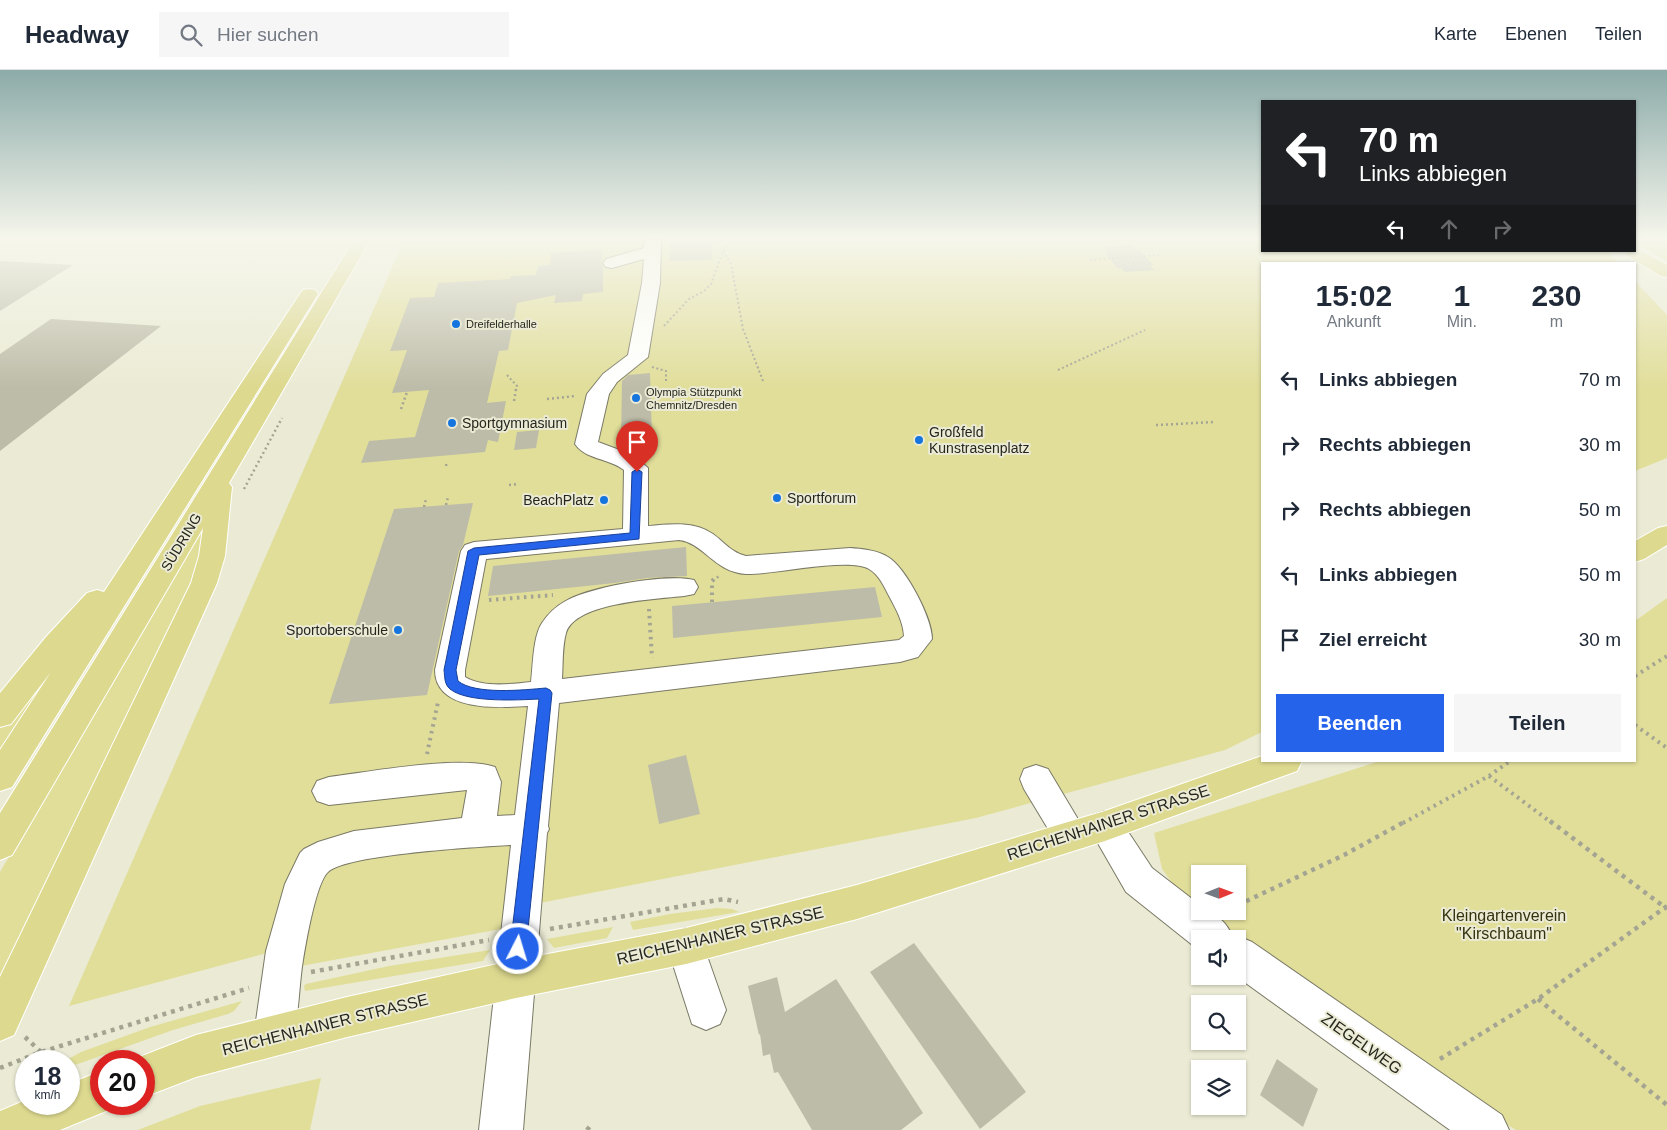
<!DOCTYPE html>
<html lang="de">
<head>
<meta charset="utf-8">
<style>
  body { margin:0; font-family:Helvetica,sans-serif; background:#f6f6f7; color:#1f2937; height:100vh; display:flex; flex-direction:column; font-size:19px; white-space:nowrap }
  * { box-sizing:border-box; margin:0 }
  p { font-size:16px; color:#747a83 }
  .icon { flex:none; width:28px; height:28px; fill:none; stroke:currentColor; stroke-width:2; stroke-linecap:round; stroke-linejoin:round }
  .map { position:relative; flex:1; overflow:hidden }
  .side { position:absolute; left:1261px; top:192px; width:375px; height:500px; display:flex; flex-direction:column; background:#fff; border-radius:0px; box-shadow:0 1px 4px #0004 }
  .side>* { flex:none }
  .guide { position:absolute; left:1261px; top:30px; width:375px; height:152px; border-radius:0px; box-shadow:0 1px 4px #0004; background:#202124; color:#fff; overflow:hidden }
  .needle { width:32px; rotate:89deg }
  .fabs { position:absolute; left:1191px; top:795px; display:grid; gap:10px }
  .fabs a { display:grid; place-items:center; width:55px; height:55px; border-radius:0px; background:#fff; box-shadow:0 1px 4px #0004; font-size:25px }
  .speed { position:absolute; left:15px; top:980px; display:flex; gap:10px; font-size:25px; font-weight:700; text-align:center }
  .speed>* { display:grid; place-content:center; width:65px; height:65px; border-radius:50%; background:#fff; box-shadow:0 1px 4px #0004; line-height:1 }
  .speed small { font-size:12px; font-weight:400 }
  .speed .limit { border:8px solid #d22; background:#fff; color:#111 }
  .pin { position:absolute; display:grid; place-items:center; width:42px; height:42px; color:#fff; margin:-51px -21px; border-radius:50% 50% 50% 0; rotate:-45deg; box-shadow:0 0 5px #0007 }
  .pin .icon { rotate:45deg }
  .me { position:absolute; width:55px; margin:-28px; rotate:5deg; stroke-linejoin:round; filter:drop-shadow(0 0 4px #0008) }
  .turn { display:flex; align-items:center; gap:18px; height:105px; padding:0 15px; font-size:22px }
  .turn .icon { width:65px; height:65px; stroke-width:2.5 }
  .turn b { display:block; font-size:35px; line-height:42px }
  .lanes { display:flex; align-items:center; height:48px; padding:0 15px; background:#0003; justify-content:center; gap:25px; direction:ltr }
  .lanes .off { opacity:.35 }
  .eta { display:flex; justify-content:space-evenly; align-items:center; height:85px; text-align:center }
  .eta b { font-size:30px; font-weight:800; line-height:35px }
  .primary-button { display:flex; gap:10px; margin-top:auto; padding:10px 15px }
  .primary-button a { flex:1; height:58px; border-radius:0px; background:#2563eb; color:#fff; font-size:20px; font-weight:800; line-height:58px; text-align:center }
  .primary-button a+a { background:#f6f6f7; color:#1f2937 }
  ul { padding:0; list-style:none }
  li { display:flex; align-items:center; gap:15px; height:65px; padding:0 15px }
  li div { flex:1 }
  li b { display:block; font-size:19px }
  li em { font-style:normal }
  header { display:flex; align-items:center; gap:30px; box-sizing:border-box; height:70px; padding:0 25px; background:#fff; border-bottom:1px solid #e0e1e3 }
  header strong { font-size:24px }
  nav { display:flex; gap:28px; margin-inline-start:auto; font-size:18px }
  .search { width:350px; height:45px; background:#f6f6f7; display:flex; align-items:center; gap:12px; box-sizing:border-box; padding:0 18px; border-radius:0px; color:#747a83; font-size:19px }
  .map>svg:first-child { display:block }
  .green { fill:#e1de9a; fill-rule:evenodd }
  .building { fill:#bdbca8 }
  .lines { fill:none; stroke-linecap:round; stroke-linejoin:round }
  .minor-casing { stroke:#7a7966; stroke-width:2 }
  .major-casing { stroke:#fff; stroke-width:2 }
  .path-far3 { stroke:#a4a493; stroke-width:2; stroke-dasharray:2 2.5; stroke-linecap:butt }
  .path-far2 { stroke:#a4a493; stroke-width:2.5; stroke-dasharray:2 3; stroke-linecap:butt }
  .path-far1 { stroke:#a4a493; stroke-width:4; stroke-dasharray:2.5 4.5; stroke-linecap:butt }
  .path { stroke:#a4a493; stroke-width:4.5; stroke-dasharray:4 5; stroke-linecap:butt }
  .minor { fill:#fff; fill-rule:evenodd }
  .major { fill:#ddd98f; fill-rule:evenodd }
  .route { fill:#2563eb; stroke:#184099 }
  .poi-dot { fill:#1574dd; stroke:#ebebd5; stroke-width:2 }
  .labels { text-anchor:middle; stroke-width:4; stroke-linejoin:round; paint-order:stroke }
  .far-poi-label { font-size:11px; fill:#26261e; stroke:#ebebd5; text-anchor:start }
  .poi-label { font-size:14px; fill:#26261e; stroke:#ebebd5; text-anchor:start }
  .street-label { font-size:14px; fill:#26261e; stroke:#ebebd5 }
  .near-street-label { font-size:16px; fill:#26261e; stroke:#ebebd5 }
  .near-park-label { font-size:16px; fill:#35330e; stroke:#ebebd5 }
</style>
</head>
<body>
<header>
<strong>Headway</strong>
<div class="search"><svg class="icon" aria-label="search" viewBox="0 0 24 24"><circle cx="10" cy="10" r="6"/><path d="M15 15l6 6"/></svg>Hier suchen</div>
<nav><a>Karte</a><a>Ebenen</a><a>Teilen</a></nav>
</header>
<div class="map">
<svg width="1667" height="1060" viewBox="0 0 1667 1060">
  <rect width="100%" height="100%" fill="#ebebd5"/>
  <g class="green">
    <path d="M 404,170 L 1262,170 L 1262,181 L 1607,181 L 1619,194 L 1262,194 L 1262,662 L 1225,680 L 976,748 L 504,840 L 501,859 L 301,896 L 271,882 L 69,936 Z"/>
    <path d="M 1635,170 L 1667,170 L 1667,191 L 1635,173 Z"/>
    <path d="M 1635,211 L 1667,245 L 1667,388 L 1635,401 Z"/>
    <path d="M 205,460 L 196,512 L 0,914 L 0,802 L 198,462 Z"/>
    <path d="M 1667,528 L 1667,1060 L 1516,1060 L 1478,1037 L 1186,832 L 1162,799 L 1154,763 L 1380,691 L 1635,691 L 1635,551 ZM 1200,804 L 1238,804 L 1238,841 L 1200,841 Z"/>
    <path d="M 65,585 L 0,684 L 0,657 Z"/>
    <path d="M 717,838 L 732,839 L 739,842 L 633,860 L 630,852 L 670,844 Z"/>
    <path d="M 613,857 L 607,868 L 554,878 L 547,869 Z"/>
    <path d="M 490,880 L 483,891 L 305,921 L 304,916 L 306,914 L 389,896 Z"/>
    <path d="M 242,931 L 234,941 L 228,944 L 173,960 L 78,994 L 69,996 L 69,991 L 65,991 L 81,982 L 150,957 Z"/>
    <path d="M 321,1008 L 310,1060 L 138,1060 L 200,1036 Z"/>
  </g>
  <g class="building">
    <path d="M 671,170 L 712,170 L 712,190 L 669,191 Z"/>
    <path d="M 1132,175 L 1135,179 L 1139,179 L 1153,195 L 1150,195 L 1154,200 L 1125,202 L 1121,198 L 1117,198 L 1104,181 L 1107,181 L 1104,177 Z"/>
    <path d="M 603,179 L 601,193 L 603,196 L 603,222 L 583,224 L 582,231 L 554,233 L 556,225 L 517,233 L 508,280 L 499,281 L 487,333 L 506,331 L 498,372 L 488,370 L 485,382 L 361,393 L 369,371 L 415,367 L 429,320 L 392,323 L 407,280 L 390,281 L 410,228 L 434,227 L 438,213 L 510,209 L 511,206 L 536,205 L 538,196 L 550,195 L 551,183 Z"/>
    <path d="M 0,191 L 73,195 L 0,241 Z"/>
    <path d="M 51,249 L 161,256 L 0,381 L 0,284 Z"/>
    <path d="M 650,303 L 652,368 L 621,371 L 622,311 L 628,305 Z"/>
    <path d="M 539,360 L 536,378 L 514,380 L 517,362 Z"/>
    <path d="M 473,433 L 463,475 L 459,481 L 427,625 L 329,634 L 394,439 Z"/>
    <path d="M 686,477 L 687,506 L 647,508 L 615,513 L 488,526 L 493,496 Z"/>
    <path d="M 875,517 L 882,547 L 673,568 L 672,536 Z"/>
    <path d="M 686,685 L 700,744 L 659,754 L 648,695 Z"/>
    <path d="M 914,873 L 1026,1022 L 980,1059 L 870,902 Z"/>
    <path d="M 777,907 L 785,942 L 836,909 L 923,1043 L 901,1060 L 812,1060 L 778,1002 L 774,1003 L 770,984 L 763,986 L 760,964 L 759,965 L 748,916 Z"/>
    <path d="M 1277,989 L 1318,1019 L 1303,1057 L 1260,1025 Z"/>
  </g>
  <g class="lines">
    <defs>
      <g id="minor">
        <path d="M 645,170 L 661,170 L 660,213 L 648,287 L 617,312 L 609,324 L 598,372 L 633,385 L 648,398 L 648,456 C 671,454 694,451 713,464 C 724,472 732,483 746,486 L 850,478 C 862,479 877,480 888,487 C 906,498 932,548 932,569 L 918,587 L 900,592 L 559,633 L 548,756 L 549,759 L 547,763 L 523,1060 L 479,1060 L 511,775 C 479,777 348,784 328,802 C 316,813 306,872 303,890 C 298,919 300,952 288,979 L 274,985 L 260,979 L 254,965 L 266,881 L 285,814 L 300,783 L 304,779 L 318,772 L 354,761 L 462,748 L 467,720 L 329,735 L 317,731 L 312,721 L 317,711 L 329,707 C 370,702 459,685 495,697 L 501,712 L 497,746 L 515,745 L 528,636 C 499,638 435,642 435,600 L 461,481 L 465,475 L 474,472 L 623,459 L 624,400 C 609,388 586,390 575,374 L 587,324 L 603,304 L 628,285 L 642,213 L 644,189 L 612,198 L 606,197 L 603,193 L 606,189 L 644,178 ZM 679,470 C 704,473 714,502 746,504 C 773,505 848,487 869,499 C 879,505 884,516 889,526 C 896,539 903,551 904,566 L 899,570 L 562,609 C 563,595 562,577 566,563 C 575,532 658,529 684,526 L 694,524 L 698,517 L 694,510 C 667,503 588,517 564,532 C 555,537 548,544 542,553 C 533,566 533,596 531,612 C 511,614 483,618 465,607 L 465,600 L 486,489 Z"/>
        <path d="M 1036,695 L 1048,699 L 1088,766 L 1083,777 L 1071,781 L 1059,777 L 1024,719 L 1020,709 L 1024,699 Z"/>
        <path d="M 1105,741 L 1117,745 L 1152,798 L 1200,835 L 1200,841 C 1216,841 1228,854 1233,868 L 1238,866 L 1252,872 L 1502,1045 L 1509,1060 L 1450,1060 L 1236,906 L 1238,906 L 1238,869 L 1200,869 L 1200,881 L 1126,822 L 1088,756 L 1093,745 Z"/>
        <path d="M 686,858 L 699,863 L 726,940 L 720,954 L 706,960 L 692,954 L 667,876 L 673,863 Z"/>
      </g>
      <g id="major">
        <path d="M 354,170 L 370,170 L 229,413 L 232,417 L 225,486 L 217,513 L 14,965 L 0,971 L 0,907 L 191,513 L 199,486 L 203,458 L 12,785 L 0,790 L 0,743 Z"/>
        <path d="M 1635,177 L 1667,195 L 1667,207 L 1661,206 L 1626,185 L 1624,181 L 1635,181 Z"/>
        <path d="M 309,219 L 315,220 L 318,224 L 12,717 L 0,721 L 0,680 L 51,602 L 11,654 L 0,657 L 0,623 L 46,567 L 87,523 L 97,520 L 104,522 L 300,224 L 303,220 Z"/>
        <path d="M 1667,456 L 1667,475 L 1644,489 L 1635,492 L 1635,471 L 1658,458 Z"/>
        <path d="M 1262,686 L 1262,691 L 1302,691 L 1297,701 L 1105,771 L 857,849 L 686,894 L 516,928 L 347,967 L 196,1007 L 144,1027 L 144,991 L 129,991 L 196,965 L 347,927 L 516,890 L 686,858 L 857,815 L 1105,741 Z"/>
        <path d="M 101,1001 L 101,1034 L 117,1034 L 116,1037 L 60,1060 L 0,1060 L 0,1041 L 26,1030 L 26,1034 L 69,1034 L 69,1014 Z"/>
      </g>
    </defs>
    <use href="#minor" class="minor-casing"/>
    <use href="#major" class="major-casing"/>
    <g class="path-far3">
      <path d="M 723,181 L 731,194 L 743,259 L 763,311"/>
      <path d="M 1090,190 L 1160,185"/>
      <path d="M 664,256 L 689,229 L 704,221 L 711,214 L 723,181 L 736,170"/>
      <path d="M 652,297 L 666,301 L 666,313"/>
      <path d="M 1058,300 L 1145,260"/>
      <path d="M 507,305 L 517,316 L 516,320"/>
    </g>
    <g class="path-far2">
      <path d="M 547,329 L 575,326"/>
      <path d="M 514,331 L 516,319"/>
      <path d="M 401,339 L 407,322"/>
      <path d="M 1156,355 L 1215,352"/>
      <path d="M 446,396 L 447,392"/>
      <path d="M 509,415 L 519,414"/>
      <path d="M 244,419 L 282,348"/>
      <path d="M 446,435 L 448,427"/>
      <path d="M 424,437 L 426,429"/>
      <path d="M 713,511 L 719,506"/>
    </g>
    <g class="path-far1">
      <path d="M 489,530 L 553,525"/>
      <path d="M 712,532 L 712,511 L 714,509"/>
      <path d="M 649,539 L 652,588"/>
      <path d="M 1635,606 L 1667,586"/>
      <path d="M 1635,655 L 1667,678"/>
      <path d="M 427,684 L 438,632"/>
      <path d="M 1489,706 L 1552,753"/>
      <path d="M 1403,753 L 1489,706 L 1510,691"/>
    </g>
    <g class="path">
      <path d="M 1550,751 L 1667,839"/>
      <path d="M 1238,835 L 1344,785 L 1406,751"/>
      <path d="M 550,859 L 724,829 L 738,832"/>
      <path d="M 311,902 L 489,870"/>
      <path d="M 1538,929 L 1667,1035"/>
      <path d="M 25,967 L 41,982 L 46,991"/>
      <path d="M 1440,989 L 1538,929 L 1667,836"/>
      <path d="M 0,998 L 41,982 L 249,918"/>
      <path d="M 587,1060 L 590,1056"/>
    </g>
    <use href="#minor" class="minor"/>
    <use href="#major" class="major"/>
  </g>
  <linearGradient id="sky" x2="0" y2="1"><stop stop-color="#8caba9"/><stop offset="0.53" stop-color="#f6f6ec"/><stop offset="1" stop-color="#f6f6ec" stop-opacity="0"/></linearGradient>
  <rect width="1667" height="318" fill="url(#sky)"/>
  <path class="route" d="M 637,399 L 642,402 L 639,469 L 479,485 L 456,600 L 458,611 C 475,625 524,620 546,618 L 550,620 L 552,623 L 526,879 L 524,885 L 518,887 L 513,885 L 510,879 L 539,629 C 518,630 467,633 450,619 C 444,614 445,607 444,600 L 468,481 L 474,478 L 630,463 L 632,402 Z"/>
  <g class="poi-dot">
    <circle cx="456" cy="254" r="5"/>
    <circle cx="636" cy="328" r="5"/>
    <circle cx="452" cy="353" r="5"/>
    <circle cx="919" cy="370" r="5"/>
    <circle cx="777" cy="428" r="5"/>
    <circle cx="604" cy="430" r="5"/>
    <circle cx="398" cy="560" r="5"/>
  </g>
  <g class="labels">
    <g class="far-poi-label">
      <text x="466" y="258">Dreifelderhalle</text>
      <text x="646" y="326">Olympia Stützpunkt<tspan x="646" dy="13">Chemnitz/Dresden</tspan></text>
    </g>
    <g class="poi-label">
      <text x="462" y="358">Sportgymnasium</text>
      <text x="929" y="367">Großfeld<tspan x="929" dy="16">Kunstrasenplatz</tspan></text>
      <text x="787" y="433">Sportforum</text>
      <text x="594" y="435" text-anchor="end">BeachPlatz</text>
      <text x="388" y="565" text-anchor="end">Sportoberschule</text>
    </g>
    <g class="street-label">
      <text transform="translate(181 472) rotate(-59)" y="5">SÜDRING</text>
    </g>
    <g class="near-street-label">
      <text transform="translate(1108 752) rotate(-18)" y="6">REICHENHAINER STRASSE</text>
      <text transform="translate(720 865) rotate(-13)" y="6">REICHENHAINER STRASSE</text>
      <text transform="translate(325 954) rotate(-14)" y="6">REICHENHAINER STRASSE</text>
      <text transform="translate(1362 973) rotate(35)" y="6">ZIEGELWEG</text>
    </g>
    <g class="near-park-label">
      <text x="1504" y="851">Kleingartenverein<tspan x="1504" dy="18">"Kirschbaum"</tspan></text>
    </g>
  </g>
</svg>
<div class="fabs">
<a><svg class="needle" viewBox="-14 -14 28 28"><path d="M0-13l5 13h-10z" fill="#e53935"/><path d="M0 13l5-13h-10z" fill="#747a83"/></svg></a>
<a><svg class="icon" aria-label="sound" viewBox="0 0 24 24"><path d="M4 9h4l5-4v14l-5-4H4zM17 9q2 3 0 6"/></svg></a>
<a><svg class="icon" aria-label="search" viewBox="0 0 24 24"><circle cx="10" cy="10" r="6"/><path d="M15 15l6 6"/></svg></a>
<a><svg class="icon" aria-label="layers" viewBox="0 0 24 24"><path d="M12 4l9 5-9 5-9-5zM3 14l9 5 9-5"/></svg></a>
</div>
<div class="speed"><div>18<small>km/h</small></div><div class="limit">20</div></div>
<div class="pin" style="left:637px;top:402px;background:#d93025"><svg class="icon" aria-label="arrive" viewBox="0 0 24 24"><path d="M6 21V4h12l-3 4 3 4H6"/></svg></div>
<svg class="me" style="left:518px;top:879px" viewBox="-20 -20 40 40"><circle r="17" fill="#2563eb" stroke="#fff" stroke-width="3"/><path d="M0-11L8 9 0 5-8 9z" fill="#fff"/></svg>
<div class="guide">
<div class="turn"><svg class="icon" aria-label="left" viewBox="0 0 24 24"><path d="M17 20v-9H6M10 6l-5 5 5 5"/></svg><div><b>70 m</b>Links abbiegen</div></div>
<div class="lanes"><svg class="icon" aria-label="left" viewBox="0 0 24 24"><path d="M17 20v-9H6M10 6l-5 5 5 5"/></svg><svg class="icon off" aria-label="ahead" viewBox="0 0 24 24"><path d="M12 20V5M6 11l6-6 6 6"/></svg><svg class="icon off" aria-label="right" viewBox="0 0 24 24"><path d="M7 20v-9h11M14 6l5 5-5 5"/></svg></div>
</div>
<section class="side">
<div class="eta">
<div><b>15:02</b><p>Ankunft</p></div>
<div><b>1</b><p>Min.</p></div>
<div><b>230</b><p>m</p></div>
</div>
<ul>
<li><svg class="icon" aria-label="left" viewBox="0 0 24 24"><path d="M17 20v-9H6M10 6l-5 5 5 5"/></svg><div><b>Links abbiegen</b></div><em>70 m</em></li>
<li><svg class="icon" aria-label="right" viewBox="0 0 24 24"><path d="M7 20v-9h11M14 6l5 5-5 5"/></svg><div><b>Rechts abbiegen</b></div><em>30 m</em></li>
<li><svg class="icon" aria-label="right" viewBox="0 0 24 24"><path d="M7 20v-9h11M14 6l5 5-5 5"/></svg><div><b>Rechts abbiegen</b></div><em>50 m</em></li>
<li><svg class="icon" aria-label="left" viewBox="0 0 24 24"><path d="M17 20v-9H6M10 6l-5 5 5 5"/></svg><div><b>Links abbiegen</b></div><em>50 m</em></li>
<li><svg class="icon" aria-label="arrive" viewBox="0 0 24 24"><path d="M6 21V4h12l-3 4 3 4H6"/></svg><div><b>Ziel erreicht</b></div><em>30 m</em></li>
</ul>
<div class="primary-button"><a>Beenden</a><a>Teilen</a></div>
</section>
</div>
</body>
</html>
